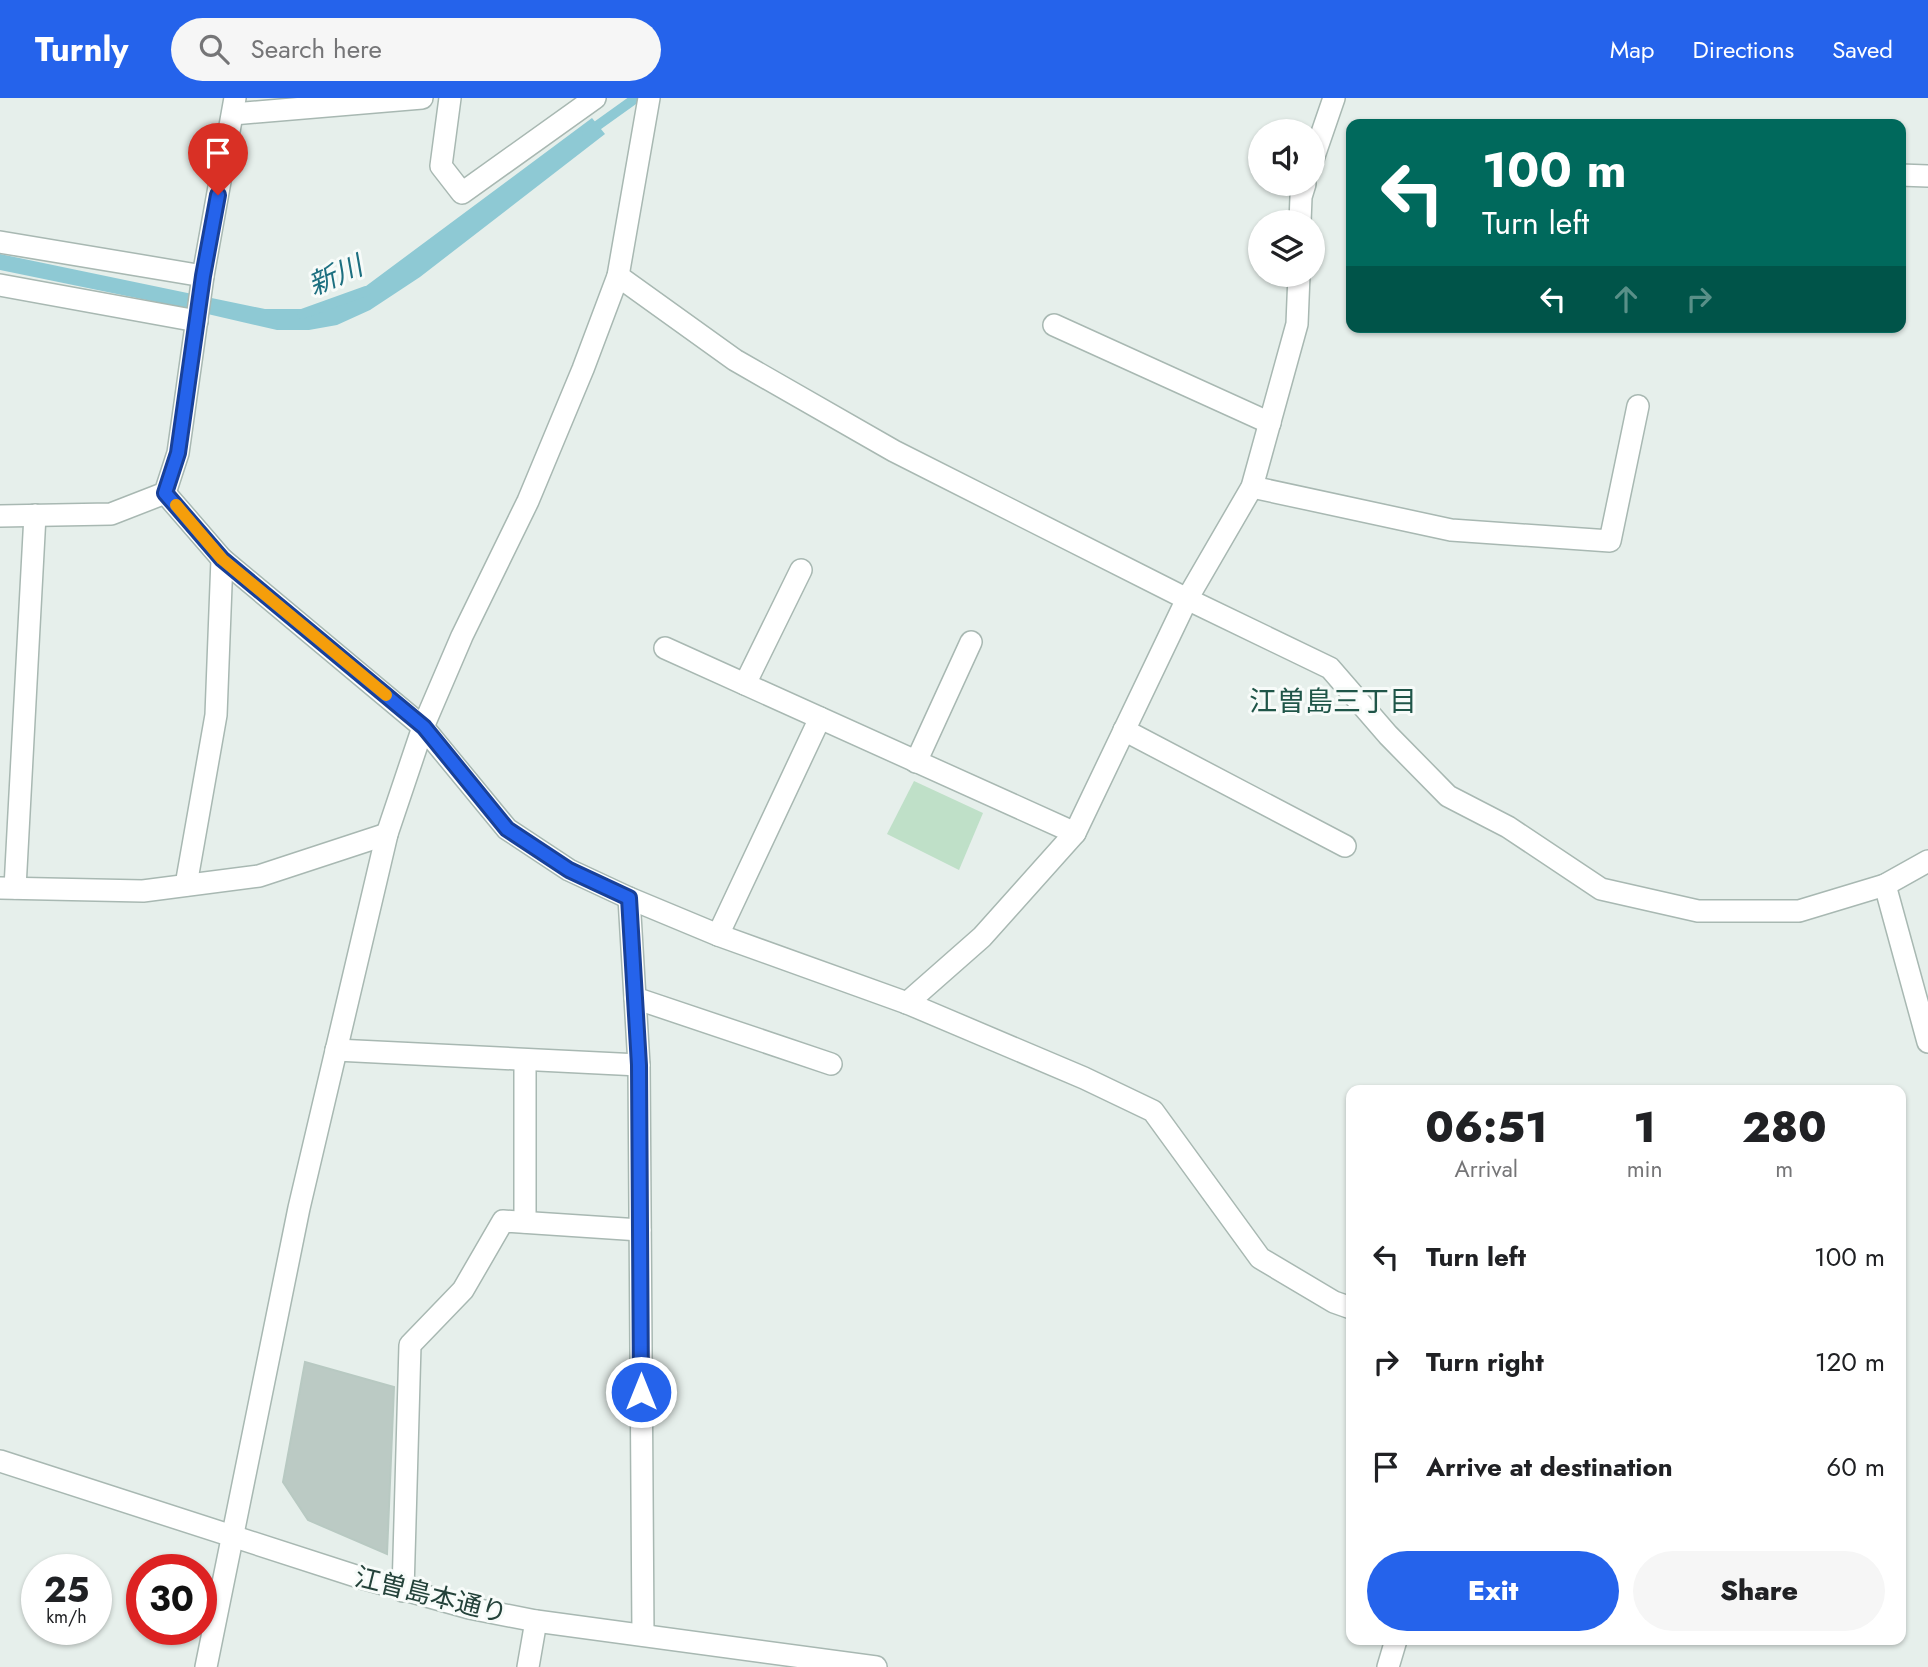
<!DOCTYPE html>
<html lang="en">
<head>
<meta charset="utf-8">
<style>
  body { margin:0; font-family:Jost,"Noto Sans JP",sans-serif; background:#f6f6f6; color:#202124; height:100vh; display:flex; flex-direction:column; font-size:26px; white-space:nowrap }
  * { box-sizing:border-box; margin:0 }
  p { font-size:23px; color:#757577 }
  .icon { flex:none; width:38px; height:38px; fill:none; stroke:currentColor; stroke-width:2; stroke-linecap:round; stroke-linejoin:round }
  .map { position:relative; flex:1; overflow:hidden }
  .panel { position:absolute; left:1346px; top:987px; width:560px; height:560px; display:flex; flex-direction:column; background:#fff; border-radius:14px; box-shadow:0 2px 5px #0004 }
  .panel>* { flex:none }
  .hud { position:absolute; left:1346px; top:21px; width:560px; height:214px; border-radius:14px; box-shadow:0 2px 5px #0004; background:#00695c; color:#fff; overflow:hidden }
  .fabs { position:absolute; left:1248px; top:21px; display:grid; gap:14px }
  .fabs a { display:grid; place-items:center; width:77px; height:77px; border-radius:50%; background:#fff; box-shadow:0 2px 5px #0004; font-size:35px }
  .speed { position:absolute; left:21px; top:1456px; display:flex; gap:14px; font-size:35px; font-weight:700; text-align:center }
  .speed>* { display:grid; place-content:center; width:91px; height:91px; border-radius:50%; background:#fff; box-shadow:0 2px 5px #0004; line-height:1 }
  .speed small { font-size:18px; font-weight:400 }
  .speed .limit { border:10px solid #d22; background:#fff; color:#111 }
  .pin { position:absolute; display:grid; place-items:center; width:60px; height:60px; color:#fff; margin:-72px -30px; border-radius:50% 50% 50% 0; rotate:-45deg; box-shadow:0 0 7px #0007 }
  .pin .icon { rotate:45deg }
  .me { position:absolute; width:77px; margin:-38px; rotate:0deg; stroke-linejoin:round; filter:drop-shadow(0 0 5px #0008) }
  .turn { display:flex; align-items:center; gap:24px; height:147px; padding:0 21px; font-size:32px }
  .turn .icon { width:91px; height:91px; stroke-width:2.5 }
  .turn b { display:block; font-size:49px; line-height:60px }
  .lanes { display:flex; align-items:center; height:66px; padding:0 21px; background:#0003; justify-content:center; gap:35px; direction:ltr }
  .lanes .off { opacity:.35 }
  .eta { display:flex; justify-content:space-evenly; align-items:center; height:119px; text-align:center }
  .eta b { font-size:42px; font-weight:800; line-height:49px }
  .button { display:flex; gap:14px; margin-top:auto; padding:14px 21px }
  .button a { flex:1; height:80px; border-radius:42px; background:#2563eb; color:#fff; font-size:28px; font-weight:800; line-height:80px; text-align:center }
  .button a+a { background:#f6f6f6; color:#202124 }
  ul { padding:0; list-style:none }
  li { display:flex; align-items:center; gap:21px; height:105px; padding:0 21px }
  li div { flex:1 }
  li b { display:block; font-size:26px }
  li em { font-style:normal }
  header { display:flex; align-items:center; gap:42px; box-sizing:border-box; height:98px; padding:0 35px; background:#2563eb; color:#fff }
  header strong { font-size:33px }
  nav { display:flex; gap:38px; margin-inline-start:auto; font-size:24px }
  .search { width:490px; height:63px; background:#f6f6f6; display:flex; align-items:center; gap:18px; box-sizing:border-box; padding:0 24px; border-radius:38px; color:#757577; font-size:26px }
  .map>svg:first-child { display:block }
  .green { fill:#bfe0c8 }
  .water { fill:#8ec9d4 }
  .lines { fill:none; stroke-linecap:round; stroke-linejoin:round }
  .stream { stroke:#8ec9d4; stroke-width:10 }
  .building { fill:#bbcac4; stroke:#b8c9c2; stroke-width:2 }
  .minor-casing { stroke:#a8b8b2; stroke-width:24 }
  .minor { stroke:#fff; stroke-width:21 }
  .route-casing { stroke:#184099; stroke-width:18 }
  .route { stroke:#2563eb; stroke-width:12 }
  .slow { stroke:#f59e0b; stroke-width:12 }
  .labels { text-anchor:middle; stroke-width:6; stroke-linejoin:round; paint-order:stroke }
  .street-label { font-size:26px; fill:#24423a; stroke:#f7fbf9 }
  .water-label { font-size:28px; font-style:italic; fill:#1c6f80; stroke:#f7fbf9 }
  .neighbourhood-label { font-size:28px; fill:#1f5548; stroke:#f7fbf9 }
</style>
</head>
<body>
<header>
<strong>Turnly</strong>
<div class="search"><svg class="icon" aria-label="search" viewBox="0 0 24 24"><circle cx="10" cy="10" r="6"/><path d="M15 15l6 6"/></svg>Search here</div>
<nav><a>Map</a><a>Directions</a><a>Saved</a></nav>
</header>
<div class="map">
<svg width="1928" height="1569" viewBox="0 0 1928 1569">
  <rect width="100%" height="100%" fill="#e6efeb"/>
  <path class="green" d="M 914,683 L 983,715 L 959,772 L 887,736 Z"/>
  <path class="water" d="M 592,20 L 605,36 L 420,179 L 370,212 L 337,227 L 309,232 L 277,232 L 156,204 L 0,172 L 0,156 L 265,211 L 327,211 L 342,205 L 366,188 Z"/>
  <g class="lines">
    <g class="stream">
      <path d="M 587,35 L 636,0"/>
      <path d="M 302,216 L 366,193"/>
    </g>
  </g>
  <path class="building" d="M 305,1264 L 394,1289 L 387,1456 L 308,1422 L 283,1384 Z"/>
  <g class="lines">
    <defs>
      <g id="minor">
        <path d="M 450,0 L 441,68 L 462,95 L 595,0"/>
        <path d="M 233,16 L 422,0"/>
        <path d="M 1312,64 L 1334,0"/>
        <path d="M 1900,77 L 1928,78"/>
        <path d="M 1300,124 L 1301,99 L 1305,86"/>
        <path d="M 0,144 L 203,178"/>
        <path d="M 618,178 L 735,262 L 894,353 L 1187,501 L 1330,570 L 1388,637 L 1448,698 L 1508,729 L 1601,791 L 1698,813 L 1799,813 L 1885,787 L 1928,763"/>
        <path d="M 0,187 L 197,223"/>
        <path d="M 1054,227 L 1270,325"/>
        <path d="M 1252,389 L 1451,432 L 1610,443 L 1638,308"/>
        <path d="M 165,395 L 222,461 L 423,629 L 507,731 L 569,772 L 629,800 L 718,837 L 907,905 L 1084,980 L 1153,1013 L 1260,1160 L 1334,1204 L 1351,1210"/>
        <path d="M 0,418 L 111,416 L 165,395 L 178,355 L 203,178 L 235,0"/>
        <path d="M 665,550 L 1075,735"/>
        <path d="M 745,586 L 801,472"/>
        <path d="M 1124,632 L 1345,748"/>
        <path d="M 916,664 L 971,544"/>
        <path d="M 186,787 L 216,617 L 222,461"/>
        <path d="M 1885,787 L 1928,944"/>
        <path d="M 0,790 L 143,793 L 259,778 L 387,736"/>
        <path d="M 15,790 L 35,417"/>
        <path d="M 629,800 L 639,967 L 643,1537"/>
        <path d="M 718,837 L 820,620"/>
        <path d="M 635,900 L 831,966"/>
        <path d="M 907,905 L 982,839 L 1075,735 L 1187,501 L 1252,389 L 1297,226 L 1299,177"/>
        <path d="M 336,952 L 639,967"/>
        <path d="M 525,1124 L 525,962"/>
        <path d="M 0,1363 L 365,1481 L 469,1510 L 536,1523 L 876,1569"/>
        <path d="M 403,1493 L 410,1247 L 463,1192 L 503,1123 L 640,1132"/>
        <path d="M 206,1569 L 299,1110 L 387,736 L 423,629 L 462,538 L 528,403 L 583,271 L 618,178 L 649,0"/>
        <path d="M 528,1569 L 536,1523"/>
        <path d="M 1388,1569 L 1396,1542"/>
      </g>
    </defs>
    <use href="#minor" class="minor-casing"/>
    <use href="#minor" class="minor"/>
  </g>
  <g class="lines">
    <defs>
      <path id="route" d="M 218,97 L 203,178 L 178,355 L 165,395 L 222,461 L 424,629 L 507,731 L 569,772 L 629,800 L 639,967 L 641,1294"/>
    </defs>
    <use href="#route" class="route-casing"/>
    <use href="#route" class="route"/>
    <path class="slow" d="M 176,407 L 222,461 L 386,597"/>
  </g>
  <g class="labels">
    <g class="street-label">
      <text transform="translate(431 1497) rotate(14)" y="9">江曽島本通り</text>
    </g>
    <g class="water-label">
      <text transform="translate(335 177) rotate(-24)" y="10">新川</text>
    </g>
    <g class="neighbourhood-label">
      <text x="1333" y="613">江曽島三丁目</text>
    </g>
  </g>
</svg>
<div class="fabs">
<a><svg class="icon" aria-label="sound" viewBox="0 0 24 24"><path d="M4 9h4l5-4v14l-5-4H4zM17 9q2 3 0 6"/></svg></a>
<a><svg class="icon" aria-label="layers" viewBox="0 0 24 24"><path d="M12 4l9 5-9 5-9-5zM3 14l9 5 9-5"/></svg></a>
</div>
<div class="speed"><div>25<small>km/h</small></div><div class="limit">30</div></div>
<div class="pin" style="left:218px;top:97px;background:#d93025"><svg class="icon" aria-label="arrive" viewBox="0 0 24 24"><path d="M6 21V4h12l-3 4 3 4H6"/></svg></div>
<svg class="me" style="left:641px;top:1294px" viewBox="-20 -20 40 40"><circle r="17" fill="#2563eb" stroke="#fff" stroke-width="3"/><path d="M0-11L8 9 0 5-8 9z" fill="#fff"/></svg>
<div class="hud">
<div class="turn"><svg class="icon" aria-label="left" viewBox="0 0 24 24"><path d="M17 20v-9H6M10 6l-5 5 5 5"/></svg><div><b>100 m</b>Turn left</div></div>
<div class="lanes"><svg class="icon" aria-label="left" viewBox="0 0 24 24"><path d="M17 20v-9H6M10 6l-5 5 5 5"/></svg><svg class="icon off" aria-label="ahead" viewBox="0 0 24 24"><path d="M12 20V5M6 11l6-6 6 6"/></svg><svg class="icon off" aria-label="right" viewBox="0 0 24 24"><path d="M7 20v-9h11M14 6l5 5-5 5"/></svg></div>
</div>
<section class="panel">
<div class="eta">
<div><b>06:51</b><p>Arrival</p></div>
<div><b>1</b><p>min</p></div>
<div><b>280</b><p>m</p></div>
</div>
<ul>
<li><svg class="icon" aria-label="left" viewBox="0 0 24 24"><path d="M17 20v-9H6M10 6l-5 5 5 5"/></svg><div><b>Turn left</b></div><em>100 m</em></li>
<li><svg class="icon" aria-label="right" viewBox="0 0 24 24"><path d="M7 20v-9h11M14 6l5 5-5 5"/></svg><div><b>Turn right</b></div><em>120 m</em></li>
<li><svg class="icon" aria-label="arrive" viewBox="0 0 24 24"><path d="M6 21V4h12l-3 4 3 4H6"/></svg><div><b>Arrive at destination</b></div><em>60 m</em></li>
</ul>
<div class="button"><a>Exit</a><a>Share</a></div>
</section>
</div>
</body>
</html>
